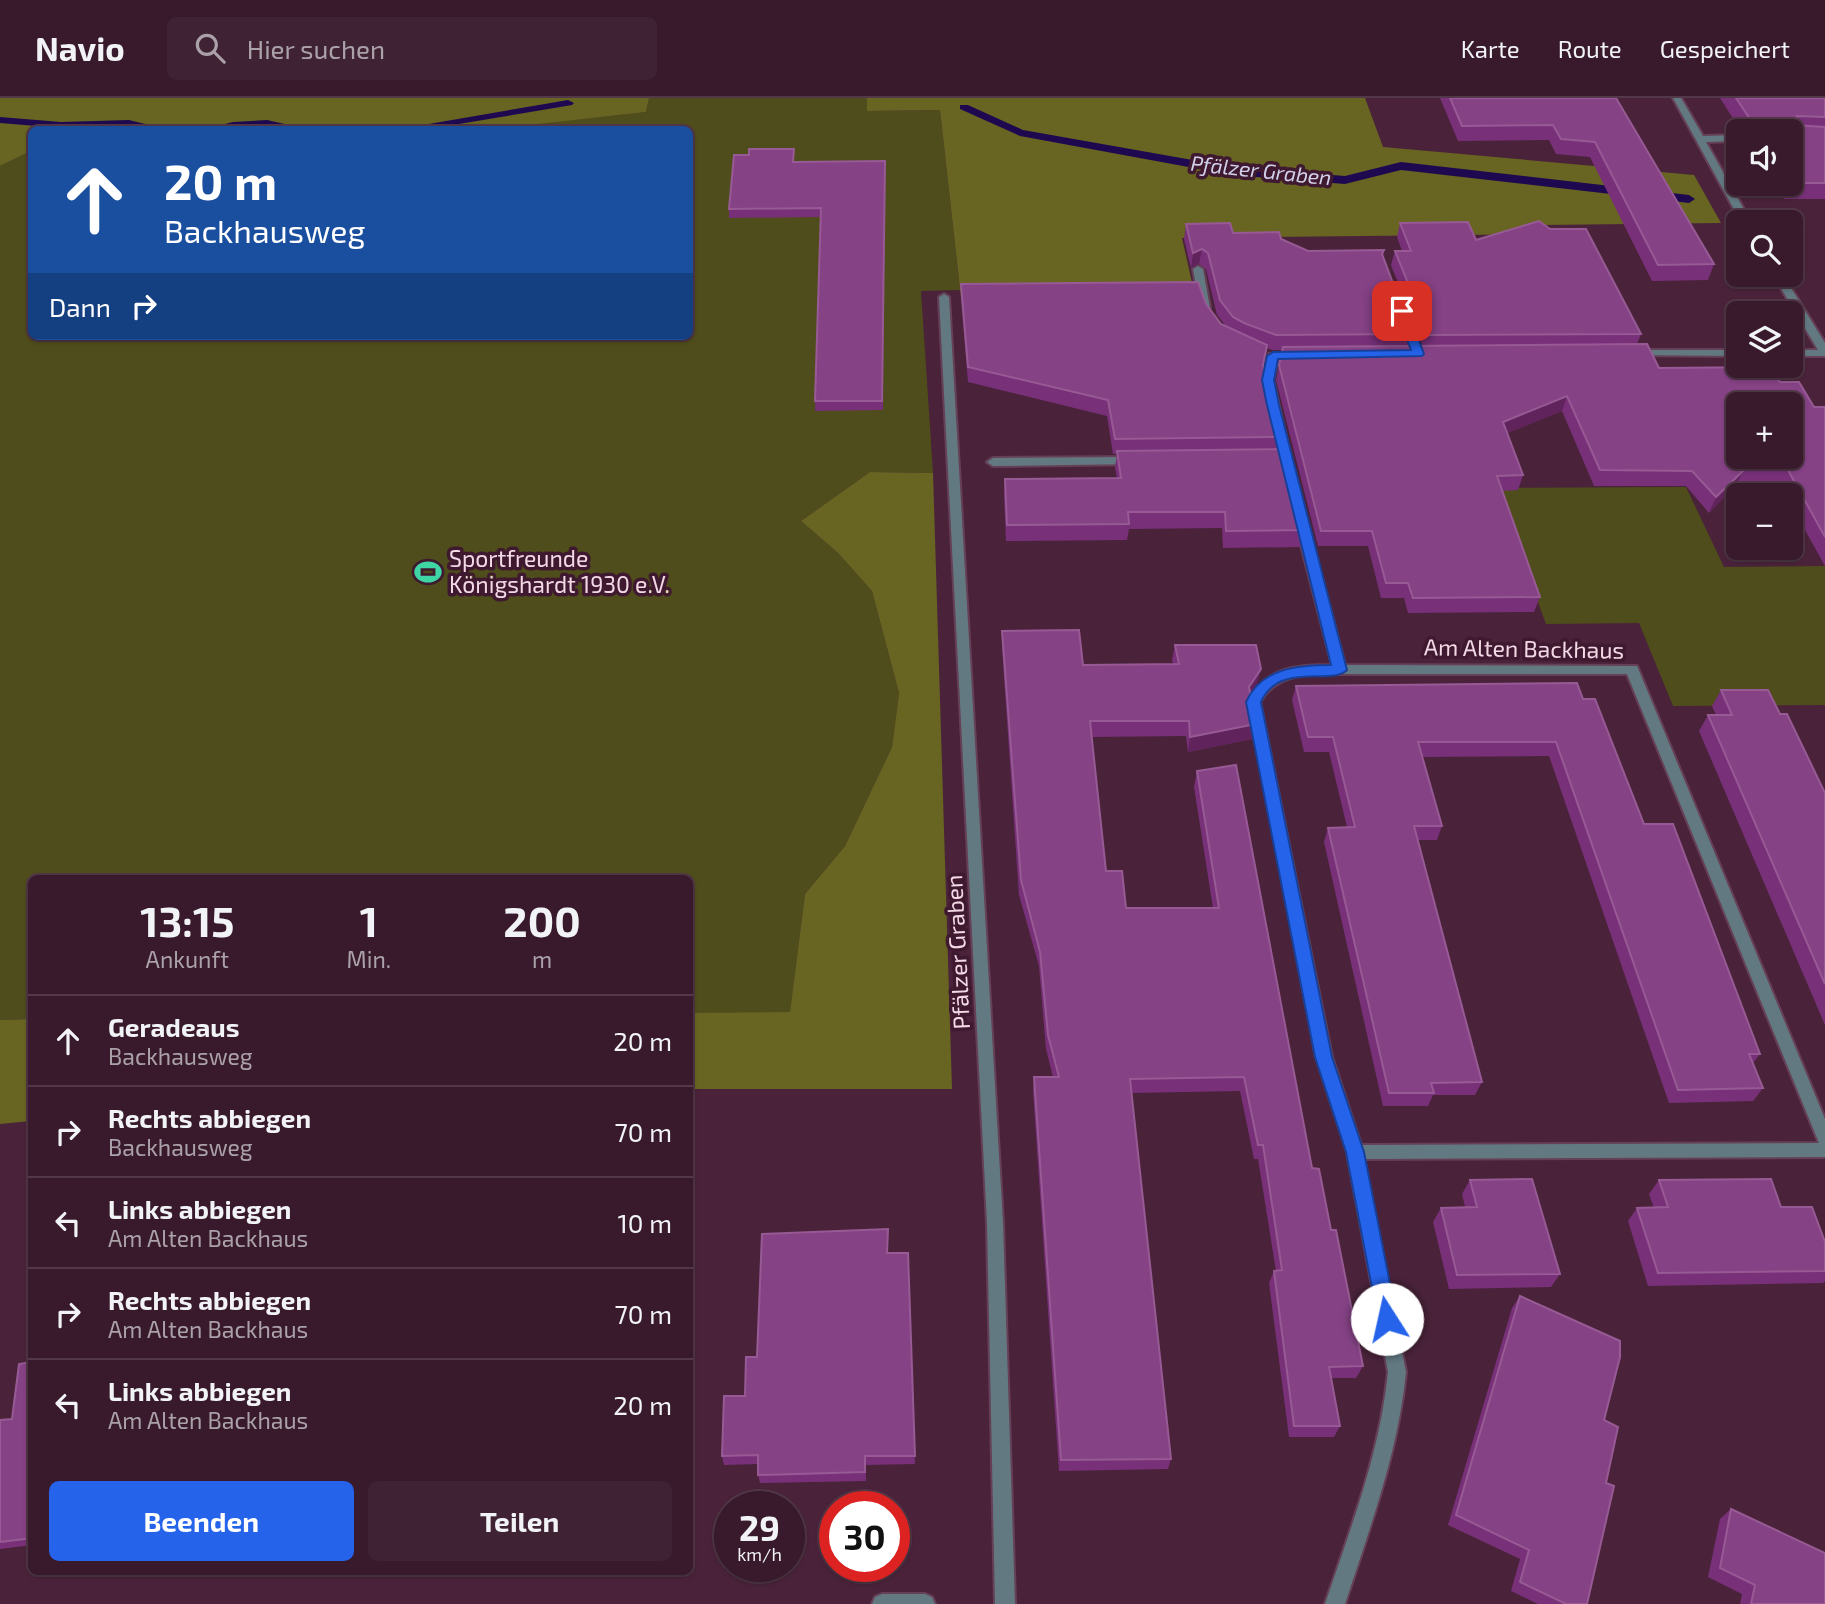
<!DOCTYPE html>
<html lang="de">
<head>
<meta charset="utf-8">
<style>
  body { margin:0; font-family:"Exo 2",sans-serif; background:#3f2334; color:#f1f3f6; height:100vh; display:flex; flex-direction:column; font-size:26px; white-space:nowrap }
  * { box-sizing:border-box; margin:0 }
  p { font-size:23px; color:#aba1a9 }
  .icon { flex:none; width:38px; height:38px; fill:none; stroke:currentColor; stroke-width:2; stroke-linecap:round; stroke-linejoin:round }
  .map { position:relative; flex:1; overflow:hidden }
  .side { position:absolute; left:28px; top:777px; width:665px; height:700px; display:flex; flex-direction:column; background:#381a2c; border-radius:10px; box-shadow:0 2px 5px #0004,0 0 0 2px #523848 }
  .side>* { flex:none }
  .hud { position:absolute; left:28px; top:28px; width:665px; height:214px; border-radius:10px; box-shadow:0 2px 5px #0004,0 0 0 2px #523848; background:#1a4fa0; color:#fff; overflow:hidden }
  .tools { position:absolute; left:1726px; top:21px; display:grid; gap:14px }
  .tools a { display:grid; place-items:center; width:77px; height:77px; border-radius:10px; background:#381a2c; box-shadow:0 2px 5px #0004,0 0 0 2px #523848; font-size:35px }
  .speed { position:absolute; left:714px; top:1393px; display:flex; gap:14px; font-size:35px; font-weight:700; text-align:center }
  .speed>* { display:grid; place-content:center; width:91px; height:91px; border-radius:50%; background:#381a2c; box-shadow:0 2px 5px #0004,0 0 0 2px #523848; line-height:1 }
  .speed small { font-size:18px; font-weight:400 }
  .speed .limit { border:10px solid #d22; background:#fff; color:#111 }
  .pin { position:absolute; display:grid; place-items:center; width:60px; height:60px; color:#fff; margin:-30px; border-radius:14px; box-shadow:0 4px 10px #0006 }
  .me { position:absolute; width:77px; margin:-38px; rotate:350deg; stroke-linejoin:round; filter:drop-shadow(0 0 5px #0008) }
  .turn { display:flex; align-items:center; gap:24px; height:147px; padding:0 21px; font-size:32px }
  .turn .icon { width:91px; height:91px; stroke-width:2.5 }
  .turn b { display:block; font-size:49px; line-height:60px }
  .then { display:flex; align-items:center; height:66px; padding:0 21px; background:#0003; gap:14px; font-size:26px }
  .eta { display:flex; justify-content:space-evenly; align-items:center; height:119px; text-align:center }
  .eta b { font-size:42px; font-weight:700; line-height:49px }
  .primary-button { display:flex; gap:14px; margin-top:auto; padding:14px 21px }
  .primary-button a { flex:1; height:80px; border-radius:10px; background:#2563eb; color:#fff; font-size:28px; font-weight:700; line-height:80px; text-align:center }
  .primary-button a+a { background:#3f2334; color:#f1f3f6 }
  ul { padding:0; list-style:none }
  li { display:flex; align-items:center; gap:21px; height:91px; padding:0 21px; border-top:2px solid #523848 }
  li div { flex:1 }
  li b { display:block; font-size:26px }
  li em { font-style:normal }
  header { display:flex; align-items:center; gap:42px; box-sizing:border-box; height:98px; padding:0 35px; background:#381a2c; border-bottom:2px solid #523848 }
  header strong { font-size:33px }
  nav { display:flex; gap:38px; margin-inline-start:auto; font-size:24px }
  .search { width:490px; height:63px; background:#3f2334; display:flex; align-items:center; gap:18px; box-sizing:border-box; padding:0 24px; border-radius:10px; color:#aba1a9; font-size:26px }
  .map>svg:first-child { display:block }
  .green { fill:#4f4d1b }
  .forest { fill:#686422 }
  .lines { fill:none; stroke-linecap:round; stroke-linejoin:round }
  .stream { fill:#1e0950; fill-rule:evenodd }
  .street-casing { stroke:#654056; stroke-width:4 }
  .street { fill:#627982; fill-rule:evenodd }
  .wall { fill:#783079 }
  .shaded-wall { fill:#60235b }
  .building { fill:#854285; stroke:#975a94; stroke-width:2; fill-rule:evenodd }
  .route { fill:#2563eb; stroke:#184099; stroke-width:2 }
  .labels { text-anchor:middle; stroke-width:7; stroke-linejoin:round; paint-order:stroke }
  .far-water-label { font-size:21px; font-style:italic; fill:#d2d1eb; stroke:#3f192f }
  .poi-label { font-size:23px; fill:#f3d9e6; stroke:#3f192f; text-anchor:start }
  .street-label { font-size:23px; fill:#f3d9e6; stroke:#3f192f }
</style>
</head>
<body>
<header>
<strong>Navio</strong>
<div class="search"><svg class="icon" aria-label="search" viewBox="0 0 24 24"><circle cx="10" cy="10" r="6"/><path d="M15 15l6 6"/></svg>Hier suchen</div>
<nav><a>Karte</a><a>Route</a><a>Gespeichert</a></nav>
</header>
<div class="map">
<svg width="1825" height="1506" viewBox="0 0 1825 1506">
  <rect width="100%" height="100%" fill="#4a233a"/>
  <g class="green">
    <path d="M 649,0 L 867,0 L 867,13 L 940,12 L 960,192 L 921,193 L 933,375 L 870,374 L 801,423 L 838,455 L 872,493 L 899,595 L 892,649 L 845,748 L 805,796 L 790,915 L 690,915 L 690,780 L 32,780 L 31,921 L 0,922 L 0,68 L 31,53 L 32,238 L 690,238 L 690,32 L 484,31 L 646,14 Z"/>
    <path d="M 1686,389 L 1724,469 L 1825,468 L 1825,607 L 1673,608 L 1639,525 L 1546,526 L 1496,390 Z"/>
  </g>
  <g class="forest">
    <path d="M 0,0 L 649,0 L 646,14 L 484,32 L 32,32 L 31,53 L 0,68 Z"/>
    <path d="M 867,0 L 1365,0 L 1383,49 L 1694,77 L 1721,125 L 1542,127 L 1546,136 L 1182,140 L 1195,198 L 961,200 L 940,12 L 867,13 Z"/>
    <path d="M 870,374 L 933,375 L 952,991 L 690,991 L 690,915 L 790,914 L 805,796 L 845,748 L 892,649 L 899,595 L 872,493 L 838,455 L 801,423 Z"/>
    <path d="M 31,921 L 31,1023 L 0,1026 L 0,922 Z"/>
  </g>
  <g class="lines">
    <g class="stream">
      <path d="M 568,2 L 574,5 L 572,7 L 423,32 L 394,32 Z"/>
      <path d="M 960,7 L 968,7 L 1023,32 L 1232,69 L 1345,78 L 1401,64 L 1689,97 L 1695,101 L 1689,105 L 1401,72 L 1345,86 L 1232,77 L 1020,38 L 960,11 Z"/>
      <path d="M 0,19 L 61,24 L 129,22 L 170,32 L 129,28 L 61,30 L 0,25 Z"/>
      <path d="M 267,22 L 311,32 L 256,29 L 201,32 L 233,24 Z"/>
    </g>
    <defs>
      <g id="street">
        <path d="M 1673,0 L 1681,0 L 1703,38 L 1738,37 L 1738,43 L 1706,44 L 1751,124 L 1741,124 Z"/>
        <path d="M 1198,168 L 1203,171 L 1210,210 L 1205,213 L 1200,210 L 1193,171 Z"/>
        <path d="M 1773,177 L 1783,177 L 1825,245 L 1825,258 L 1790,258 L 1790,252 L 1818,252 Z"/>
        <path d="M 944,196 L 949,199 L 1003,1125 L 1015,1506 L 995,1506 L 987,1125 L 939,199 Z"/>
        <path d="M 1405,218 L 1410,221 L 1423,256 L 1422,258 L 1418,259 L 1413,256 L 1400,221 Z"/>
        <path d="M 1634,252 L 1738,252 L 1738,258 L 1630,257 L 1630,253 Z"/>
        <path d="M 1299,254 L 1303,255 L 1303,259 L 1278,261 L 1273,282 L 1293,370 L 1287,374 L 1281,370 L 1263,282 L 1269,256 Z"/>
        <path d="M 1135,359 L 1139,360 L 1139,366 L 993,368 L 987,364 L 993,360 Z"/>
        <path d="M 1299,412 L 1305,416 L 1345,567 L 1637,568 L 1825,1021 L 1825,1059 L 1364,1061 L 1406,1274 C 1398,1355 1370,1429 1345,1506 L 1325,1506 C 1351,1429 1380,1355 1388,1274 L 1347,1054 L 1316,959 L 1248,604 C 1267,569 1295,567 1332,567 L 1293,416 ZM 1328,576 L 1627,576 L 1819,1045 L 1361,1047 L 1332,959 L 1260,604 C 1275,578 1301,576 1328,576 Z"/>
        <path d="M 882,1496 L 925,1496 L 932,1499 L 935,1506 L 872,1506 L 875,1499 Z"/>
      </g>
    </defs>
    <use href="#street" class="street-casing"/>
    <use href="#street" class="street"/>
  </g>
  <g class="wall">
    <path d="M 1440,0 L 1616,0 L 1714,166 L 1708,182 L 1652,183 L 1590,59 L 1556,56 L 1549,42 L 1458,43 Z"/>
    <path d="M 1720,0 L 1825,0 L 1825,101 L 1784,101 L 1774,86 L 1790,86 L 1790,33 L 1741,33 Z"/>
    <path d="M 794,60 L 794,64 L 885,63 L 883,312 L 815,313 L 821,119 L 729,120 L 729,111 Z"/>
    <path d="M 1400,125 L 1476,142 L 1641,236 L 1637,246 L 1659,270 L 1780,284 L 1814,309 L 1825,309 L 1825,468 L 1790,405 L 1790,397 L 1786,397 L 1780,387 L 1736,387 L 1709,415 L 1686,388 L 1594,388 L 1562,313 L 1507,335 L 1523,377 L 1518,392 L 1502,393 L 1540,499 L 1534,514 L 1408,515 L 1404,500 L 1381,500 L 1368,448 L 1318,448 L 1276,282 L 1282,252 L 1273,252 L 1266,250 L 1263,267 L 1280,339 L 1277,351 L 1304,432 L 1300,449 L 1223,450 L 1222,430 L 1129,431 L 1127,442 L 1006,443 L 1004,397 L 1005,381 L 1117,380 L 1115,369 L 1117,356 L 1113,356 L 1107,318 L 968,284 L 961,201 L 961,186 L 1206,206 L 1221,226 L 1226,228 L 1217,217 L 1206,171 L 1199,166 L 1191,170 L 1184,141 L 1186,126 L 1233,135 L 1281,141 L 1308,153 L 1384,152 L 1383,158 L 1412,236 L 1409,248 L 1423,248 L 1391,167 L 1395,153 L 1402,153 L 1397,139 Z"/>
    <path d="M 1002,533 L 1083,567 L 1173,566 L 1172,562 L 1175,547 L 1257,587 L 1250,597 L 1256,626 L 1252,641 L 1188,654 L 1186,638 L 1091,639 L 1106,773 L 1126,810 L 1213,810 L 1194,689 L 1197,673 L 1331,1132 L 1363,1268 L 1356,1280 L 1332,1280 L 1340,1328 L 1334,1339 L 1289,1339 L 1269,1185 L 1274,1173 L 1276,1173 L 1258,1061 L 1254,1061 L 1240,993 L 1131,995 L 1171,1361 L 1168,1371 L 1059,1373 L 1033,993 L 1034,979 L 1053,979 L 1046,951 L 1039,868 L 1019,797 L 1002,549 Z"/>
    <path d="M 1296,588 L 1583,601 L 1644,726 L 1760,956 L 1753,965 L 1763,990 L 1753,1003 L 1669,1005 L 1549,658 L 1422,659 L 1442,728 L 1437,742 L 1417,742 L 1482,984 L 1475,997 L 1433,997 L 1428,1008 L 1383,1008 L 1324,744 L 1328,730 L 1347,729 L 1329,654 L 1304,654 L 1292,602 Z"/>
    <path d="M 1721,592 L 1780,616 L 1825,695 L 1825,927 L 1699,633 L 1708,617 L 1716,617 L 1712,608 Z"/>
    <path d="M 1470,1082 L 1560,1176 L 1551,1189 L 1449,1191 L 1433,1124 L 1441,1110 L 1465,1109 L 1462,1096 Z"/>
    <path d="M 1659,1082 L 1781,1109 L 1825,1144 L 1825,1183 L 1823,1185 L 1648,1188 L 1628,1123 L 1637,1110 L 1654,1110 L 1649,1096 Z"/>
    <path d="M 888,1131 L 887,1155 L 908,1155 L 915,1366 L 866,1367 L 866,1383 L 760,1385 L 758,1377 L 758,1366 L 724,1367 L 722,1358 L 745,1298 L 757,1259 Z"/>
    <path d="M 1520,1198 L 1604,1322 L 1606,1385 L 1587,1506 L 1538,1506 L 1511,1493 L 1520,1461 L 1448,1427 L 1512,1210 Z"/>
    <path d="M 32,1264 L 32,1447 L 0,1451 L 0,1322 L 12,1321 Z"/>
    <path d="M 1731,1411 L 1825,1506 L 1740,1506 L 1742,1496 L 1708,1479 L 1720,1421 Z"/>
  </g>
  <g class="shaded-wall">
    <path d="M 1202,151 L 1199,166 L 1191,170 L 1193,155 Z"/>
    <path d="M 1567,298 L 1562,313 L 1498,339 L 1503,324 Z"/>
    <path d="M 1744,372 L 1736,387 L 1709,415 L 1716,399 Z"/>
    <path d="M 1261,571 L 1257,587 L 1245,605 L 1249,589 Z"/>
    <path d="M 1256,626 L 1252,641 L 1188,654 L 1190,639 Z"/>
  </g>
  <g class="building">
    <path d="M 1450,0 L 1616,0 L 1714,166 L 1658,167 L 1595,44 L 1561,41 L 1553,27 L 1462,28 Z"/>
    <path d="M 1736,0 L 1825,0 L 1825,19 L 1797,18 L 1794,27 L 1825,29 L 1825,85 L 1792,85 L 1790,83 L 1790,33 L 1758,33 Z"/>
    <path d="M 749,51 L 794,51 L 793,64 L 885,63 L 882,303 L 815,303 L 821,110 L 729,111 L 734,57 L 749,57 Z"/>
    <path d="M 1539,123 L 1550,131 L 1586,131 L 1641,236 L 1429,237 L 1395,153 L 1411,153 L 1400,125 L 1468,124 L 1476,142 Z"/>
    <path d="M 1230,125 L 1233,135 L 1279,134 L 1281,141 L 1308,153 L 1384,152 L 1382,156 L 1412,236 L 1276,237 L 1244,225 L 1233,219 L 1220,202 L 1208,155 L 1202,151 L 1193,155 L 1186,126 Z"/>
    <path d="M 1198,184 L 1206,206 L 1221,226 L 1267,247 L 1263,267 L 1280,339 L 1115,341 L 1108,302 L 968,269 L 961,186 Z"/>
    <path d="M 1647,246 L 1659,270 L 1770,269 L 1780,284 L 1799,284 L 1814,309 L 1825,309 L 1825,439 L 1788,372 L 1744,372 L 1716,399 L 1692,373 L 1600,372 L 1567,298 L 1503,324 L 1523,377 L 1497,378 L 1540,499 L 1413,500 L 1408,485 L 1386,485 L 1372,433 L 1321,433 L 1279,267 L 1283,249 ZM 1738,306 L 1790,306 L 1790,359 L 1738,359 Z"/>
    <path d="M 1283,351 L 1304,432 L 1226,433 L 1225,414 L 1128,414 L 1129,426 L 1007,427 L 1005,381 L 1121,380 L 1117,353 Z"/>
    <path d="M 1079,532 L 1083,567 L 1179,566 L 1175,547 L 1256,547 L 1261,571 L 1249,589 L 1256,626 L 1190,639 L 1189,623 L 1090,623 L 1106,773 L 1122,773 L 1126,810 L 1219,810 L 1197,673 L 1236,667 L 1312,1070 L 1319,1071 L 1331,1132 L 1336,1132 L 1363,1268 L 1329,1269 L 1340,1328 L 1294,1328 L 1274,1173 L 1282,1172 L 1263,1047 L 1258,1047 L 1244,979 L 1130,981 L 1171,1361 L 1061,1362 L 1034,979 L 1059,979 L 1048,937 L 1040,854 L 1021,782 L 1002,533 Z"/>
    <path d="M 1577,585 L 1583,601 L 1595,601 L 1644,726 L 1673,726 L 1760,956 L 1749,956 L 1763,990 L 1678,992 L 1556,644 L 1418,644 L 1442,728 L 1414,728 L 1482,984 L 1431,985 L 1434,995 L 1389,995 L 1328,730 L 1355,729 L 1333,639 L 1308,639 L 1296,588 Z"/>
    <path d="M 1721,592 L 1768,592 L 1780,616 L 1787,616 L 1825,695 L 1825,886 L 1708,617 L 1732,617 Z"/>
    <path d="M 1532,1081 L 1560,1176 L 1457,1177 L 1441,1110 L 1477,1109 L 1470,1082 Z"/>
    <path d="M 1771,1081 L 1781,1109 L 1812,1109 L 1825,1144 L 1825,1173 L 1658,1175 L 1637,1110 L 1668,1109 L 1659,1082 Z"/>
    <path d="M 888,1131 L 887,1155 L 908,1155 L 915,1358 L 865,1358 L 865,1374 L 758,1377 L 758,1357 L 722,1358 L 724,1298 L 745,1298 L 746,1259 L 757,1259 L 762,1136 Z"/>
    <path d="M 1520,1198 L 1620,1243 L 1620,1259 L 1604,1322 L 1618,1329 L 1606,1385 L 1614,1388 L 1587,1506 L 1566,1506 L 1520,1484 L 1529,1452 L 1456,1417 Z"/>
    <path d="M 32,1264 L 32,1440 L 0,1444 L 0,1322 L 12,1321 L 19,1266 Z"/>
    <path d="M 1731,1411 L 1825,1455 L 1825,1506 L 1751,1506 L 1755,1487 L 1720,1470 Z"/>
  </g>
  <path class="route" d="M 1402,209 L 1408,213 L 1424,256 L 1422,258 L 1278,261 L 1274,282 L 1279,307 L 1347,572 C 1332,588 1279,563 1261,604 L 1332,959 L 1364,1054 L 1397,1221 L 1394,1227 L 1387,1230 L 1380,1227 L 1378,1221 L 1346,1054 L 1315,959 L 1246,604 C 1261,570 1298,567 1331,567 L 1267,307 L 1262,282 L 1267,258 L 1273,254 L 1411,252 L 1396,213 Z"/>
  <defs>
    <symbol id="stadium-bare" viewBox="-9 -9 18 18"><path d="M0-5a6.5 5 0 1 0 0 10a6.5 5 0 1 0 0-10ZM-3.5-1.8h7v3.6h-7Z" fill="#3ed4a3" stroke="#3f192f" stroke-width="2.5" paint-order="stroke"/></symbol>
  </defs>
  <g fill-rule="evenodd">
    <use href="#stadium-bare" x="409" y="455" width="38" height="38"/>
  </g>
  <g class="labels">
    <g class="far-water-label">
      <text transform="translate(1261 73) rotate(6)" y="7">Pfälzer Graben</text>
    </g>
    <g class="poi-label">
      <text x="449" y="469">Sportfreunde<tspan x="449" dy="26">Königshardt 1930 e.V.</tspan></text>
    </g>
    <g class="street-label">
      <text transform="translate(1524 551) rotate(1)" y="8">Am Alten Backhaus</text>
      <text transform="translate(958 854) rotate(-93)" y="8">Pfälzer Graben</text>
    </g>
  </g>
</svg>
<div class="tools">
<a><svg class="icon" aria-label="sound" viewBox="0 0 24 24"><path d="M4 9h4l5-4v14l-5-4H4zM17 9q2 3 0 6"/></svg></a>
<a><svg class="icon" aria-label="search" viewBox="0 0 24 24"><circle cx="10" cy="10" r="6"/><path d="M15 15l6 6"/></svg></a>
<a><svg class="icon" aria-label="layers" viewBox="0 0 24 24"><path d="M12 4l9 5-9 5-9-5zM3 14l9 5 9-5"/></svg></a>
<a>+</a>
<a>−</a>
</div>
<div class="speed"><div>29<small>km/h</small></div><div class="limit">30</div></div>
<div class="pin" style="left:1402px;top:213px;background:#d93025"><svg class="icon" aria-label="arrive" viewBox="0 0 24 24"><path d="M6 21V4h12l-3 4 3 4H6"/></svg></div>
<svg class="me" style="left:1387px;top:1221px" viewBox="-20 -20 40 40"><circle r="19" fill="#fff"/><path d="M0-13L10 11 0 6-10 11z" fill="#2563eb"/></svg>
<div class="hud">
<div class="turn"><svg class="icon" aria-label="ahead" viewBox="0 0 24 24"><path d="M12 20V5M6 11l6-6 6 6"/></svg><div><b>20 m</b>Backhausweg</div></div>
<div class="then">Dann<svg class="icon" aria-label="right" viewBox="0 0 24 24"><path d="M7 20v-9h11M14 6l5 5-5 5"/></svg></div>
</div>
<section class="side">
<div class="eta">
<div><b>13:15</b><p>Ankunft</p></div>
<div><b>1</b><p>Min.</p></div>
<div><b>200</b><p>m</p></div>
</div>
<ul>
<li><svg class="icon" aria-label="ahead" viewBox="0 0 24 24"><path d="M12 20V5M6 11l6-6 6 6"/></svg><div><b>Geradeaus</b><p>Backhausweg</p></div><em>20 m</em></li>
<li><svg class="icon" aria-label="right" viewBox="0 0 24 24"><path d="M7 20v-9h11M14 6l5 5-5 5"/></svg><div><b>Rechts abbiegen</b><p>Backhausweg</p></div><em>70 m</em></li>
<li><svg class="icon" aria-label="left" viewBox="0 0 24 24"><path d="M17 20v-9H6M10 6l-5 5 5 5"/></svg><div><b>Links abbiegen</b><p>Am Alten Backhaus</p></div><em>10 m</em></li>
<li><svg class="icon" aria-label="right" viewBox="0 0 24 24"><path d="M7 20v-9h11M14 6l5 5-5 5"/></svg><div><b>Rechts abbiegen</b><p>Am Alten Backhaus</p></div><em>70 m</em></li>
<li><svg class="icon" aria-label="left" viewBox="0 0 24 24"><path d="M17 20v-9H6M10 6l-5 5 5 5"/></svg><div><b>Links abbiegen</b><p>Am Alten Backhaus</p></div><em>20 m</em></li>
</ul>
<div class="primary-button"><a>Beenden</a><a>Teilen</a></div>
</section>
</div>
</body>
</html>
